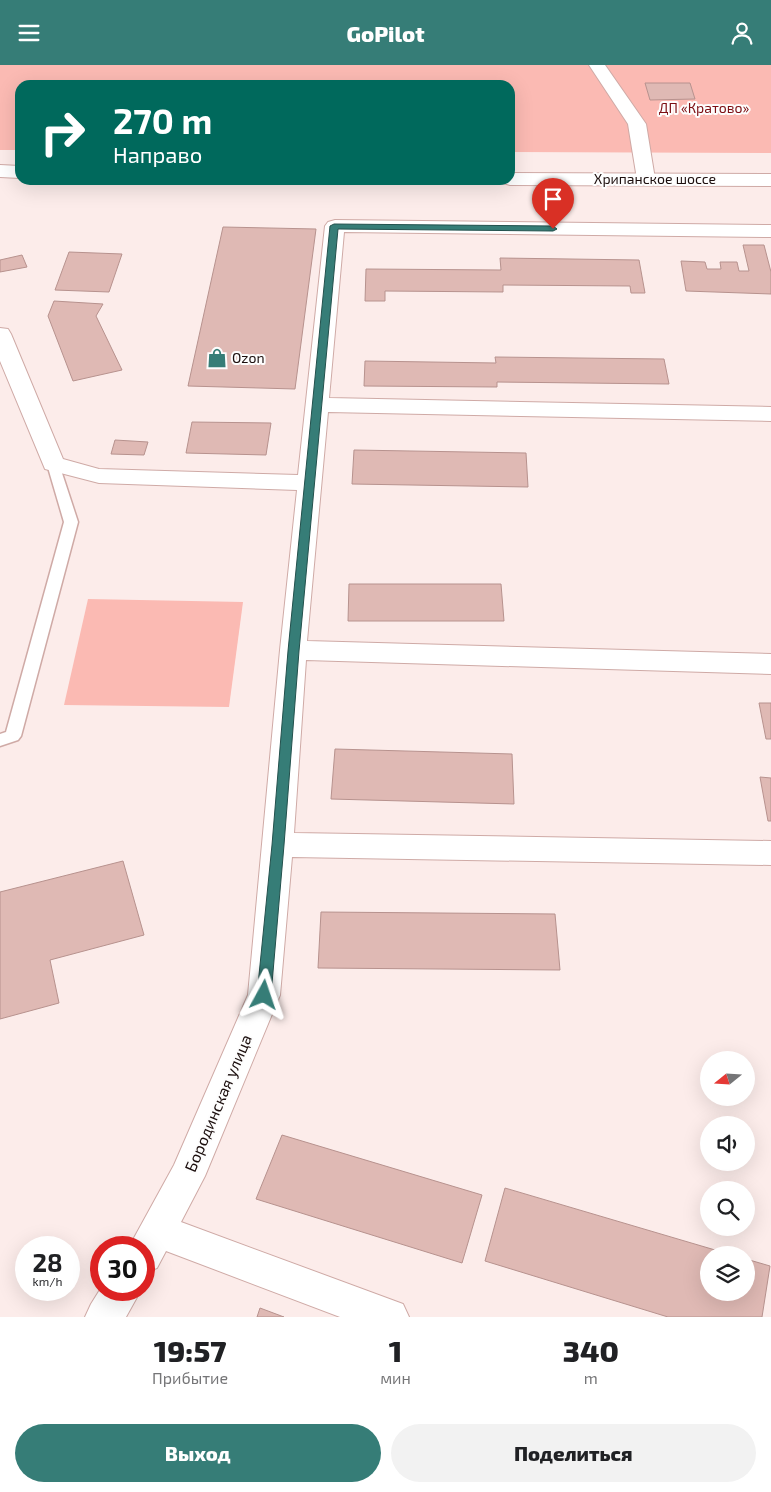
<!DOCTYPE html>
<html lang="ru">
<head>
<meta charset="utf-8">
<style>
  body { margin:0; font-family:"Exo 2",sans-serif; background:#f2f2f2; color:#202124; height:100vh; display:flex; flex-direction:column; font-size:19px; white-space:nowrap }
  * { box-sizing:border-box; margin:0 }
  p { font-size:16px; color:#757577 }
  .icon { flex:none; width:28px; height:28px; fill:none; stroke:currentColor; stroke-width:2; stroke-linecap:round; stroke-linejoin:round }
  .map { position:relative; height:1252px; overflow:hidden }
  .sheet { display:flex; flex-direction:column; background:#fff; flex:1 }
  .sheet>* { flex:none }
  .hud { position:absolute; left:15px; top:15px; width:500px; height:105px; border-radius:15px; box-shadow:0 5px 20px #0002; background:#00695c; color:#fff; overflow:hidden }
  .needle { width:32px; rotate:252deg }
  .buttons { position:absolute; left:700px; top:986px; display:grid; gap:10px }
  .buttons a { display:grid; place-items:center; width:55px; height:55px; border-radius:50%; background:#fff; box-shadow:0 5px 20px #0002; font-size:25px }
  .speed { position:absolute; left:15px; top:1171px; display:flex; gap:10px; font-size:25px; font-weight:700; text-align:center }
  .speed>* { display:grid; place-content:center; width:65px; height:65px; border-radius:50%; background:#fff; box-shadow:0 5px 20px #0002; line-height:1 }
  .speed small { font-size:12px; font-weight:400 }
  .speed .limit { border:8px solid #d22; background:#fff; color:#111 }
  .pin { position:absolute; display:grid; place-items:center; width:42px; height:42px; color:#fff; margin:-51px -21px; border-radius:50% 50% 50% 0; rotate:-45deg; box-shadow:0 0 5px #0007 }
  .pin .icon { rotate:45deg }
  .me { position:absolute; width:55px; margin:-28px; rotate:5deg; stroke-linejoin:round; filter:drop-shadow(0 0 4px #0008) }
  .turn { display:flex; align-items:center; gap:18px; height:105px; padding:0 15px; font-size:22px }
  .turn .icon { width:65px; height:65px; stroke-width:2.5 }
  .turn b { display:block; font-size:35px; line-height:42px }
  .eta { display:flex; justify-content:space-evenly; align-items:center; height:85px; text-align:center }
  .eta b { font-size:30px; font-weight:800; line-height:35px }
  .primary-button { display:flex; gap:10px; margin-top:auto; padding:10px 15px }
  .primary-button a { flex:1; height:58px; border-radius:30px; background:#367d77; color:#fff; font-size:20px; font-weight:800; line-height:58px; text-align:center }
  .primary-button a+a { background:#f2f2f2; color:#202124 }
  header { display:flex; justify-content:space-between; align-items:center; height:65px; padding:0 15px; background:#367d77; color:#fff; font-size:22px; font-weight:800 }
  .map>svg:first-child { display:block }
  .green { fill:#fbbab3 }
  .building { fill:#dfb9b4; stroke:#b7928e }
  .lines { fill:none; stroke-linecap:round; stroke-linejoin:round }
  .service-casing { stroke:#cfaaa6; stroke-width:3 }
  .minor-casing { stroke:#cfaaa6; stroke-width:2 }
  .secondary-casing { stroke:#cfaaa6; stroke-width:2 }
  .service { fill:#fff; fill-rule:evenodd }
  .minor { fill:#fff; fill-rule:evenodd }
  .secondary { fill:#fff; fill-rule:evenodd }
  .route { fill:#367d77; stroke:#23514d }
  .labels { text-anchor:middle; stroke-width:4; stroke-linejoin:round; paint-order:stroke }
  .far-park-label { font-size:14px; fill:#7c0e13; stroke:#fdfdfd }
  .far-street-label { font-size:14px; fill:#1b0e0d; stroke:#fdfdfd }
  .far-poi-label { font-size:14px; fill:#1b0e0d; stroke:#fdfdfd; text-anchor:start }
  .street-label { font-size:16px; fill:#1b0e0d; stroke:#fdfdfd }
</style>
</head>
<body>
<header><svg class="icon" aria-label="menu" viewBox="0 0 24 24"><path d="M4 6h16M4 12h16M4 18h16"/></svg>GoPilot<svg class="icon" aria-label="person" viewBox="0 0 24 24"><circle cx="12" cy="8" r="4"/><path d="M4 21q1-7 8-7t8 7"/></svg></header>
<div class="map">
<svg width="771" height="1252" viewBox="0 0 771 1252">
  <rect width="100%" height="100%" fill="#fcecea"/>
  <g class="green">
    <path d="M 0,0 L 771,0 L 771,88 L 510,87 L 510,20 L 20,20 L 20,85 L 0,85 Z"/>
    <path d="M 88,534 L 243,537 L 229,642 L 64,640 Z"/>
  </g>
  <g class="building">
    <path d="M 645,18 L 690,18 L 695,34 L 650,35 Z"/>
    <path d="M 223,162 L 316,164 L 295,324 L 188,321 Z"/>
    <path d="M 743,180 L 764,180 L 771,207 L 771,229 L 686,226 L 681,196 L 705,197 L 707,204 L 721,204 L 720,197 L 737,197 L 739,206 L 749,206 Z"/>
    <path d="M 69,187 L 122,189 L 109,227 L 55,225 Z"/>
    <path d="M 22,190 L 27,202 L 0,207 L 0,195 Z"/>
    <path d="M 500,193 L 639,195 L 645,228 L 631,228 L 630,221 L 503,220 L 503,227 L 385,226 L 385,236 L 365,236 L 366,204 L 501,205 Z"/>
    <path d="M 54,236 L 103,239 L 96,251 L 122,305 L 73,316 L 48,251 Z"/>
    <path d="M 495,292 L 664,294 L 669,319 L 497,317 L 497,322 L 364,321 L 365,296 L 496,298 Z"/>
    <path d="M 192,357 L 271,358 L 266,390 L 186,388 Z"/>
    <path d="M 115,375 L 148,377 L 144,390 L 111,389 Z"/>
    <path d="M 354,385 L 526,388 L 528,422 L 352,419 Z"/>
    <path d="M 349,519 L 501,519 L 504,556 L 348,556 Z"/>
    <path d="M 759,638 L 771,638 L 771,674 L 766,674 Z"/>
    <path d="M 335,684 L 512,689 L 514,739 L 331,734 Z"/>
    <path d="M 760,712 L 771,713 L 771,756 L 768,756 Z"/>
    <path d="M 123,796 L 144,870 L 50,895 L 59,938 L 0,954 L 0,827 Z"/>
    <path d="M 321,847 L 555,849 L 560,905 L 318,903 Z"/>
    <path d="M 282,1070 L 482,1130 L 462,1198 L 256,1134 Z"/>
    <path d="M 505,1123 L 732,1190 L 709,1190 L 709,1228 L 746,1228 L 746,1194 L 770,1201 L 762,1252 L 668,1252 L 485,1196 Z"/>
    <path d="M 260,1243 L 284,1252 L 257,1252 Z"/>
  </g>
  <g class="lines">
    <defs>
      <path id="service" d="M 53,395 L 59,399 L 78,457 L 21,671 L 18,675 L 0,681 L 0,669 L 6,667 L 64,457 L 47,399 Z"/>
      <g id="minor">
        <path d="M 589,0 L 605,0 L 646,59 L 655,114 L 653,118 L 646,120 L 639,118 L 637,114 L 628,59 Z"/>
        <path d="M 335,155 L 771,160 L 771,172 L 344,167 L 329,333 L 771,342 L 771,356 L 328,347 L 307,576 L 771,589 L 771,609 L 306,595 L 294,768 L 771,776 L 771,800 L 292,792 L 280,930 L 205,1111 L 181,1157 L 403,1239 L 409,1252 L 340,1252 L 166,1186 L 157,1203 L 144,1208 L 144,1182 L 129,1182 L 174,1100 L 248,930 L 280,585 L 297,425 L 99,418 L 45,404 L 0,296 L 0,263 L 8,264 L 11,269 L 63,394 L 99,404 L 298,410 L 325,161 L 328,157 Z"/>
        <path d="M 101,1223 L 101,1225 L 141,1225 L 126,1252 L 85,1252 L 91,1239 Z"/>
      </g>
      <g id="secondary">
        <path d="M 0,100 L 20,101 L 20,113 L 0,112 Z"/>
        <path d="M 510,108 L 771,109 L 771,121 L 510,120 L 503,118 L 501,115 L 510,115 Z"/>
      </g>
    </defs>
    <use href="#service" class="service-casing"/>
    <use href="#minor" class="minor-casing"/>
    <use href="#secondary" class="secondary-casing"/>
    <use href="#service" class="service"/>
    <use href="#minor" class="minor"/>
    <use href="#secondary" class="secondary"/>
  </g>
  <path class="route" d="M 334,159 L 553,161 L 557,164 L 553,166 L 338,164 L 299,586 L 284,780 L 271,930 L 269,934 L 264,935 L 259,934 L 257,930 L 272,780 L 288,586 L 330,161 Z"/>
  <defs>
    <symbol id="shop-bare" viewBox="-9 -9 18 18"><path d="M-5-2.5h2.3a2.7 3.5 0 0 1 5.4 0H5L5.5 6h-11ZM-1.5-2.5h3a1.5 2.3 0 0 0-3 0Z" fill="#367d77" stroke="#fdfdfd" stroke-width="2.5" paint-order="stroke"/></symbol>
  </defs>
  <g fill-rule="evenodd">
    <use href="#shop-bare" x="203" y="279" width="28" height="28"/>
  </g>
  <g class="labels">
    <g class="far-park-label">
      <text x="704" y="48">ДП «Кратово»</text>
    </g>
    <g class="far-street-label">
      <text x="655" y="119">Хрипанское шоссе</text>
    </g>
    <g class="far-poi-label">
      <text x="232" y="298">Ozon</text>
    </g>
    <g class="street-label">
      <text transform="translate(218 1038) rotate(-67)" y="6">Бородинская улица</text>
    </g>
  </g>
</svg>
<div class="buttons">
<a><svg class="needle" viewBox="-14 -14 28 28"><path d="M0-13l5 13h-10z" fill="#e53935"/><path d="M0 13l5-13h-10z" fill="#757577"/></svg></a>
<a><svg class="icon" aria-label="sound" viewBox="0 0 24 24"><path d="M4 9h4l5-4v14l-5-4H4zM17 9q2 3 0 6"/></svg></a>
<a><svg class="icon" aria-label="search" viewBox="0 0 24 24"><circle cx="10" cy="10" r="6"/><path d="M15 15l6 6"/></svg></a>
<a><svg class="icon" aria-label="layers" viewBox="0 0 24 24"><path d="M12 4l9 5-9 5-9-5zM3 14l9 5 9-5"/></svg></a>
</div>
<div class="speed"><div>28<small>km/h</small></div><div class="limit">30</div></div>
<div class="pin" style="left:553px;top:164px;background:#d93025"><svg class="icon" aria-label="arrive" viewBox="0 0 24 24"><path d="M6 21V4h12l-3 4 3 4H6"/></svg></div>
<svg class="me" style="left:264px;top:930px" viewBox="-20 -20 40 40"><path d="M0-17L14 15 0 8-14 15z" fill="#367d77" stroke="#fff" stroke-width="4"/></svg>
<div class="hud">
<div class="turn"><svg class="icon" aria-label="right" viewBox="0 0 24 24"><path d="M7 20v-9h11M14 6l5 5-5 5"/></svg><div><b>270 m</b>Направо</div></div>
</div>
</div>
<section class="sheet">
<div class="eta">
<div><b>19:57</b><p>Прибытие</p></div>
<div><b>1</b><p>мин</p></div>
<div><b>340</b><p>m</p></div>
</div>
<div class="primary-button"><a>Выход</a><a>Поделиться</a></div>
</section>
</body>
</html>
